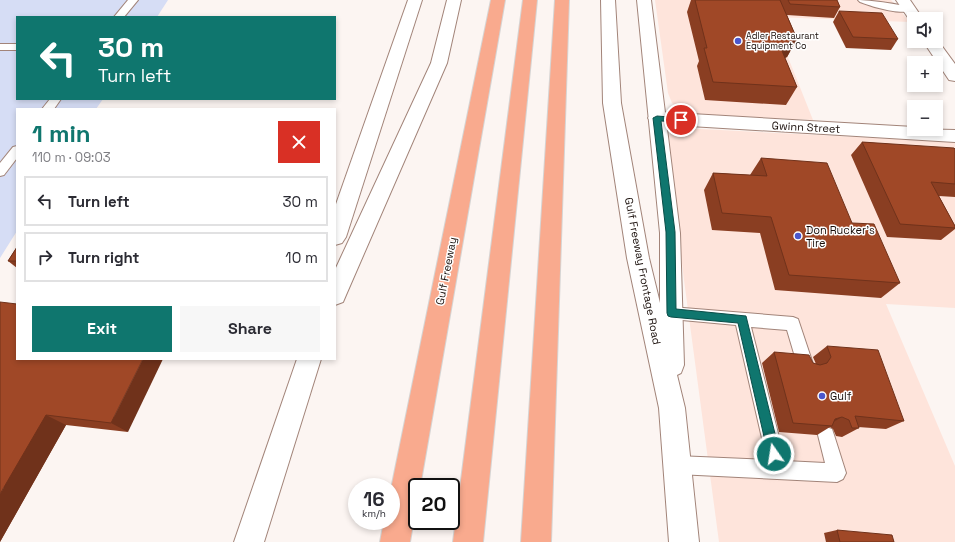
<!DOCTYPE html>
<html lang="en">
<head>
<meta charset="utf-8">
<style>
  body { margin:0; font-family:"Space Grotesk",sans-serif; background:#f7f7f7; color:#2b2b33; height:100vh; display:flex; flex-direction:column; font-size:15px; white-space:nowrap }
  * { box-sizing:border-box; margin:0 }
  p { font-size:13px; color:#7c7c81 }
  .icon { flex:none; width:22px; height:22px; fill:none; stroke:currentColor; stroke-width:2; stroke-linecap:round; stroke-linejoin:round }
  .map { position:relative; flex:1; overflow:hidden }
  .sheet { position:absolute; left:16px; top:108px; width:320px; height:252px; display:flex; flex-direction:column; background:#fff; border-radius:0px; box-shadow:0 2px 6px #0003 }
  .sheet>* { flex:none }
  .banner { position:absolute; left:16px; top:16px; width:320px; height:84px; border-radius:0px; box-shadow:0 2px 6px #0003; background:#0f766e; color:#fff; overflow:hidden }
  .tools { position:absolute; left:907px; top:12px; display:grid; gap:8px }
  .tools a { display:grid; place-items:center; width:36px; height:36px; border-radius:0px; background:#fff; box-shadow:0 2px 6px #0003; font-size:20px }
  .speed { position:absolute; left:348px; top:478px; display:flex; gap:8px; font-size:20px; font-weight:700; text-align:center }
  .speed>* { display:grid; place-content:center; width:52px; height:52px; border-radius:50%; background:#fff; box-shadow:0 2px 6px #0003; line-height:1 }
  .speed small { font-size:10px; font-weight:400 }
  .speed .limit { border:2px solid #111; border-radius:6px; background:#fff; color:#111 }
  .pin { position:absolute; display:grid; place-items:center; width:34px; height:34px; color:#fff; margin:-17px; border:2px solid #fff; border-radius:50%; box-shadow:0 1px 4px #0007 }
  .me { position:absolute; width:44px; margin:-22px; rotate:347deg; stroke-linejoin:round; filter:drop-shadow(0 0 3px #0008) }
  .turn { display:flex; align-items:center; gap:14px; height:84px; padding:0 16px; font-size:18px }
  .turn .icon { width:52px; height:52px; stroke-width:2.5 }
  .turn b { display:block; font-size:28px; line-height:34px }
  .round { display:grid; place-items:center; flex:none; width:42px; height:42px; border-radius:0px; background:#f7f7f7 }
  .summary { display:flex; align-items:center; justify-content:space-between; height:68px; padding:0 16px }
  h1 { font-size:24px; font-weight:800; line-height:30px; color:#0f766e }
  .action { display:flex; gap:8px; margin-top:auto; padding:8px 16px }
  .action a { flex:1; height:46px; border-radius:0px; background:#0f766e; color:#fff; font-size:16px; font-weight:800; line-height:46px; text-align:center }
  .action a+a { background:#f7f7f7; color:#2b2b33 }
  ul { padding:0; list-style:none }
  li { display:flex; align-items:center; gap:12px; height:50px; margin:0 8px 6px; padding:0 8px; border:2px solid #e1e1e2; border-radius:0px }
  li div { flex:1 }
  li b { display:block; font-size:15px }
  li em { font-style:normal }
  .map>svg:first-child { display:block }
  .built { fill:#fee4db }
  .green { fill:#d6ddf5 }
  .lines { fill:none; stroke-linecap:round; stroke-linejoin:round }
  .lane-casing { stroke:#a28479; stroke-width:2 }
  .street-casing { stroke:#a28479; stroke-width:2 }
  .secondary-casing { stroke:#a28479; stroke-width:2 }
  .highway-casing { stroke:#d6d4d3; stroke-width:2 }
  .lane { fill:#fff; fill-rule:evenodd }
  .street { fill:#fff; fill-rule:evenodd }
  .secondary { fill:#fff; fill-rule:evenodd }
  .highway { fill:#f9aa8e; fill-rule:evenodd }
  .wall { fill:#8a3e22 }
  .shaded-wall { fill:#70321b }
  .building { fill:#a04827; stroke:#70321b }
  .route { fill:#0f766e; stroke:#0a4d48 }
  .poi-dot { fill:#4a57cc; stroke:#fff; stroke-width:1.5 }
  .labels { text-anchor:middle; stroke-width:3; stroke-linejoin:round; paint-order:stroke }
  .far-poi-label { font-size:9px; fill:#190e0a; stroke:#fff; text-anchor:start }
  .street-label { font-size:11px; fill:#190e0a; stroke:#fff }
  .poi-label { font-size:11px; fill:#190e0a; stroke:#fff; text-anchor:start }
</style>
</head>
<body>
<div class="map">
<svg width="955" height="542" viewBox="0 0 955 542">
  <rect width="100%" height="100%" fill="#fcf5f2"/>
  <g class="built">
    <path d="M 655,0 L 891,0 L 910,22 L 772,17 L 813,120 L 696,114 L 681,110 L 672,103 L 668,93 Z"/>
    <path d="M 681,128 L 955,142 L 955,308 L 886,304 L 955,466 L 955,542 L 719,542 L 684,280 L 668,145 L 668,136 L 672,131 Z"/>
  </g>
  <path class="green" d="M 0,0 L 168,0 L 157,17 L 17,17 L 17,99 L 103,99 L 96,109 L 17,109 L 17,231 L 0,258 Z"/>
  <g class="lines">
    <defs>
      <g id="lane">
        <path d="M 128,0 L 138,0 L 124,17 L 114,17 Z"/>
        <path d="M 858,0 C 866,0 910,5 914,9 C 905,17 870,6 860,2 Z"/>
        <rect x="0" y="44" width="17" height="6"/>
        <path d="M 50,99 L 61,99 L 54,109 L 42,109 Z"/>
        <path d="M 17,146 L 17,158 L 4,175 L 0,176 L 0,163 L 13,147 Z"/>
        <path d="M 671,307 L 793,317 L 798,319 L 814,367 L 812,372 L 806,374 L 800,372 L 798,367 L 787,330 L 751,327 L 785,461 L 825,463 L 818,435 L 820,429 L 826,427 L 832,429 L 834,435 L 846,473 L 843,479 L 837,482 L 677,474 L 671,471 L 668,465 L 671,459 L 677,456 L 767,460 L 736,325 L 671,319 L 666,318 L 664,313 L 666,308 Z"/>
      </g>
      <g id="street">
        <path d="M 896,0 L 910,0 L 923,19 L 914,19 L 914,23 L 911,22 Z"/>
        <path d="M 936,38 L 955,64 L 955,81 L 949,80 L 923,41 L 936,41 Z"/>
        <path d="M 657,112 L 914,127 L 914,129 L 955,130 L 955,142 L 657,124 L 651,122 L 648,118 L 651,114 Z"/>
      </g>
      <g id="secondary">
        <path d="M 408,0 L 422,0 L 346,237 L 342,243 L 335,245 L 335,207 Z"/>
        <path d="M 447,0 L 461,0 L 447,63 L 346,295 L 343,302 L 335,305 L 335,270 L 431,63 Z"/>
        <path d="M 601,0 L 615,0 L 621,103 L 649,258 L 660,303 L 660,233 L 637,0 L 651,0 L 680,233 L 684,365 L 681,373 L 677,375 L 685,408 L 699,542 L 669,542 L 659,408 L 627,258 L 603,103 Z"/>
        <path d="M 297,359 L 321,359 L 264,542 L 234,542 Z"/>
      </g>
      <g id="highway">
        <path d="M 491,0 L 505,0 L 420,487 L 417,487 L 417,501 L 410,542 L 380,542 L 384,521 L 391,521 L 391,489 Z"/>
        <path d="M 523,0 L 537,0 L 483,542 L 453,542 Z"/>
        <path d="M 555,0 L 569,0 L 551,542 L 521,542 Z"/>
      </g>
    </defs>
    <use href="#lane" class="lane-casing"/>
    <use href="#street" class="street-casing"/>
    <use href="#secondary" class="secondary-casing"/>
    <use href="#highway" class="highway-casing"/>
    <use href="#lane" class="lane"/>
    <use href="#street" class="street"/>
    <use href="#secondary" class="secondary"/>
    <use href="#highway" class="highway"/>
  </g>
  <g class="wall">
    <path d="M 691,0 L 837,0 L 840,7 L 834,18 L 787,15 L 797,39 L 787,57 L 785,58 L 797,87 L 786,105 L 705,100 L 697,66 L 699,61 L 687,12 Z"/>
    <path d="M 839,11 L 898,39 L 891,50 L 846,48 L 833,22 Z"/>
    <path d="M 862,142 L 955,149 L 955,197 L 939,196 L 955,226 L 955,229 L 941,240 L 887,237 L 851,155 Z"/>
    <path d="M 761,158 L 852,223 L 900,283 L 881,298 L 775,290 L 760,233 L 712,230 L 704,190 L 713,173 L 750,175 Z"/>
    <path d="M 17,247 L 17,268 L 8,261 Z"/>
    <path d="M 17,304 L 128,432 L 66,425 L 0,542 Z"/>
    <path d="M 827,346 L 904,421 L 886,429 L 858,427 L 859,428 L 842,437 L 836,436 L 833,429 L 830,427 L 817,435 L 779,432 L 762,363 L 774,352 L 816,364 L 813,357 Z"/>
    <path d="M 837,530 L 894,542 L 826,542 L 824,533 Z"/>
  </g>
  <g class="shaded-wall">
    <path d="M 797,39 L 787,57 L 770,64 L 780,46 Z"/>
    <path d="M 143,359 L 163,359 L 128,432 L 111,423 Z"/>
    <path d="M 46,415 L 66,425 L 0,542 L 0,494 Z"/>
    <path d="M 842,417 L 826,426 L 835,419 Z"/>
  </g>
  <g class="building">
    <path d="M 695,0 L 780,0 L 797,39 L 780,46 L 797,87 L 713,82 L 704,48 L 707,48 Z"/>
    <path d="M 788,0 L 837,0 L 840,7 L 790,4 Z"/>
    <path d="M 839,11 L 882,13 L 898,39 L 853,37 Z"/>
    <path d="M 862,142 L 954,148 L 955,149 L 955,184 L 931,182 L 955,226 L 955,228 L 900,224 Z"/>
    <path d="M 761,158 L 827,163 L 852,223 L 874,224 L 900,283 L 789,275 L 771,217 L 722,213 L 713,173 L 767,176 Z"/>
    <path d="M 17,247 L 17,261 L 8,261 Z"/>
    <path d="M 0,302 L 17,304 L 17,359 L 143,359 L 111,423 L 46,415 L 0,494 Z"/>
    <path d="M 827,346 L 878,350 L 904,421 L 855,416 L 859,428 L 852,428 L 849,420 L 842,417 L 835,419 L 832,426 L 793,423 L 774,352 L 809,355 L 813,363 L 820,365 L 827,363 L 831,357 Z"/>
    <path d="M 837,530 L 892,535 L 894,542 L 840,542 Z"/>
  </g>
  <path class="route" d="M 657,116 L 681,118 L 685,120 L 681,122 L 661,121 L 675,232 L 676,309 L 746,316 L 780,454 L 778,458 L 774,460 L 770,458 L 768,454 L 738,323 L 671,317 L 668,316 L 667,313 L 666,232 L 653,118 Z"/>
  <g class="poi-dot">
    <circle cx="738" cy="41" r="4"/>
    <circle cx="798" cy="236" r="4"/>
    <circle cx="822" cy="396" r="4"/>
  </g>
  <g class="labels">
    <g class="far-poi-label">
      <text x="746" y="39">Adler Restaurant<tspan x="746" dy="10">Equipment Co</tspan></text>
    </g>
    <g class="street-label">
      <text transform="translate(806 127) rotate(3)" y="4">Gwinn Street</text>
      <text transform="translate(446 271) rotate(-79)" y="4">Gulf Freeway</text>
      <text transform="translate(643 271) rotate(79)" y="4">Gulf Freeway Frontage Road</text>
    </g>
    <g class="poi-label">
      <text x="806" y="234">Don Rucker's<tspan x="806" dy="13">Tire</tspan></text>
      <text x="830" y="400">Gulf</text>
    </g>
  </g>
</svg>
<div class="tools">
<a><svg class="icon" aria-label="sound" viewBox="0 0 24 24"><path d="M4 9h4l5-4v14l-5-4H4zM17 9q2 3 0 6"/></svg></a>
<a>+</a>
<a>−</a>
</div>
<div class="speed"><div>16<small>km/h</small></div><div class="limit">20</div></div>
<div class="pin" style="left:681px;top:120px;background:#d93025"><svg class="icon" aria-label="arrive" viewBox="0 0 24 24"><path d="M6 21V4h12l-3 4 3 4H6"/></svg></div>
<svg class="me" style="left:774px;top:454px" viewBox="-20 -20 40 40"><circle r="17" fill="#0f766e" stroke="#fff" stroke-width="3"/><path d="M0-11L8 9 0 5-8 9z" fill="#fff"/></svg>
<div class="banner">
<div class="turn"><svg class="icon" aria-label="left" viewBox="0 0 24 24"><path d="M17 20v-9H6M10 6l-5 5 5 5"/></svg><div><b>30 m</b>Turn left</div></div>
</div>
<section class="sheet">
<div class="summary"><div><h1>1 min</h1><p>110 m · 09:03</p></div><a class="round" style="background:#d93025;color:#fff"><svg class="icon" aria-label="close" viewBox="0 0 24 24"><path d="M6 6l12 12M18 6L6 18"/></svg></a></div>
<ul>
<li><svg class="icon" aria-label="left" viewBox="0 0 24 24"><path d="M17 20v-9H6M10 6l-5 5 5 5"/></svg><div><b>Turn left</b></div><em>30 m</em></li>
<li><svg class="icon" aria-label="right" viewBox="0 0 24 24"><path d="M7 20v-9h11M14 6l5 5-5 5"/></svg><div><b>Turn right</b></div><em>10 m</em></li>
</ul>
<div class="action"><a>Exit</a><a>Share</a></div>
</section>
</div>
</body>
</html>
